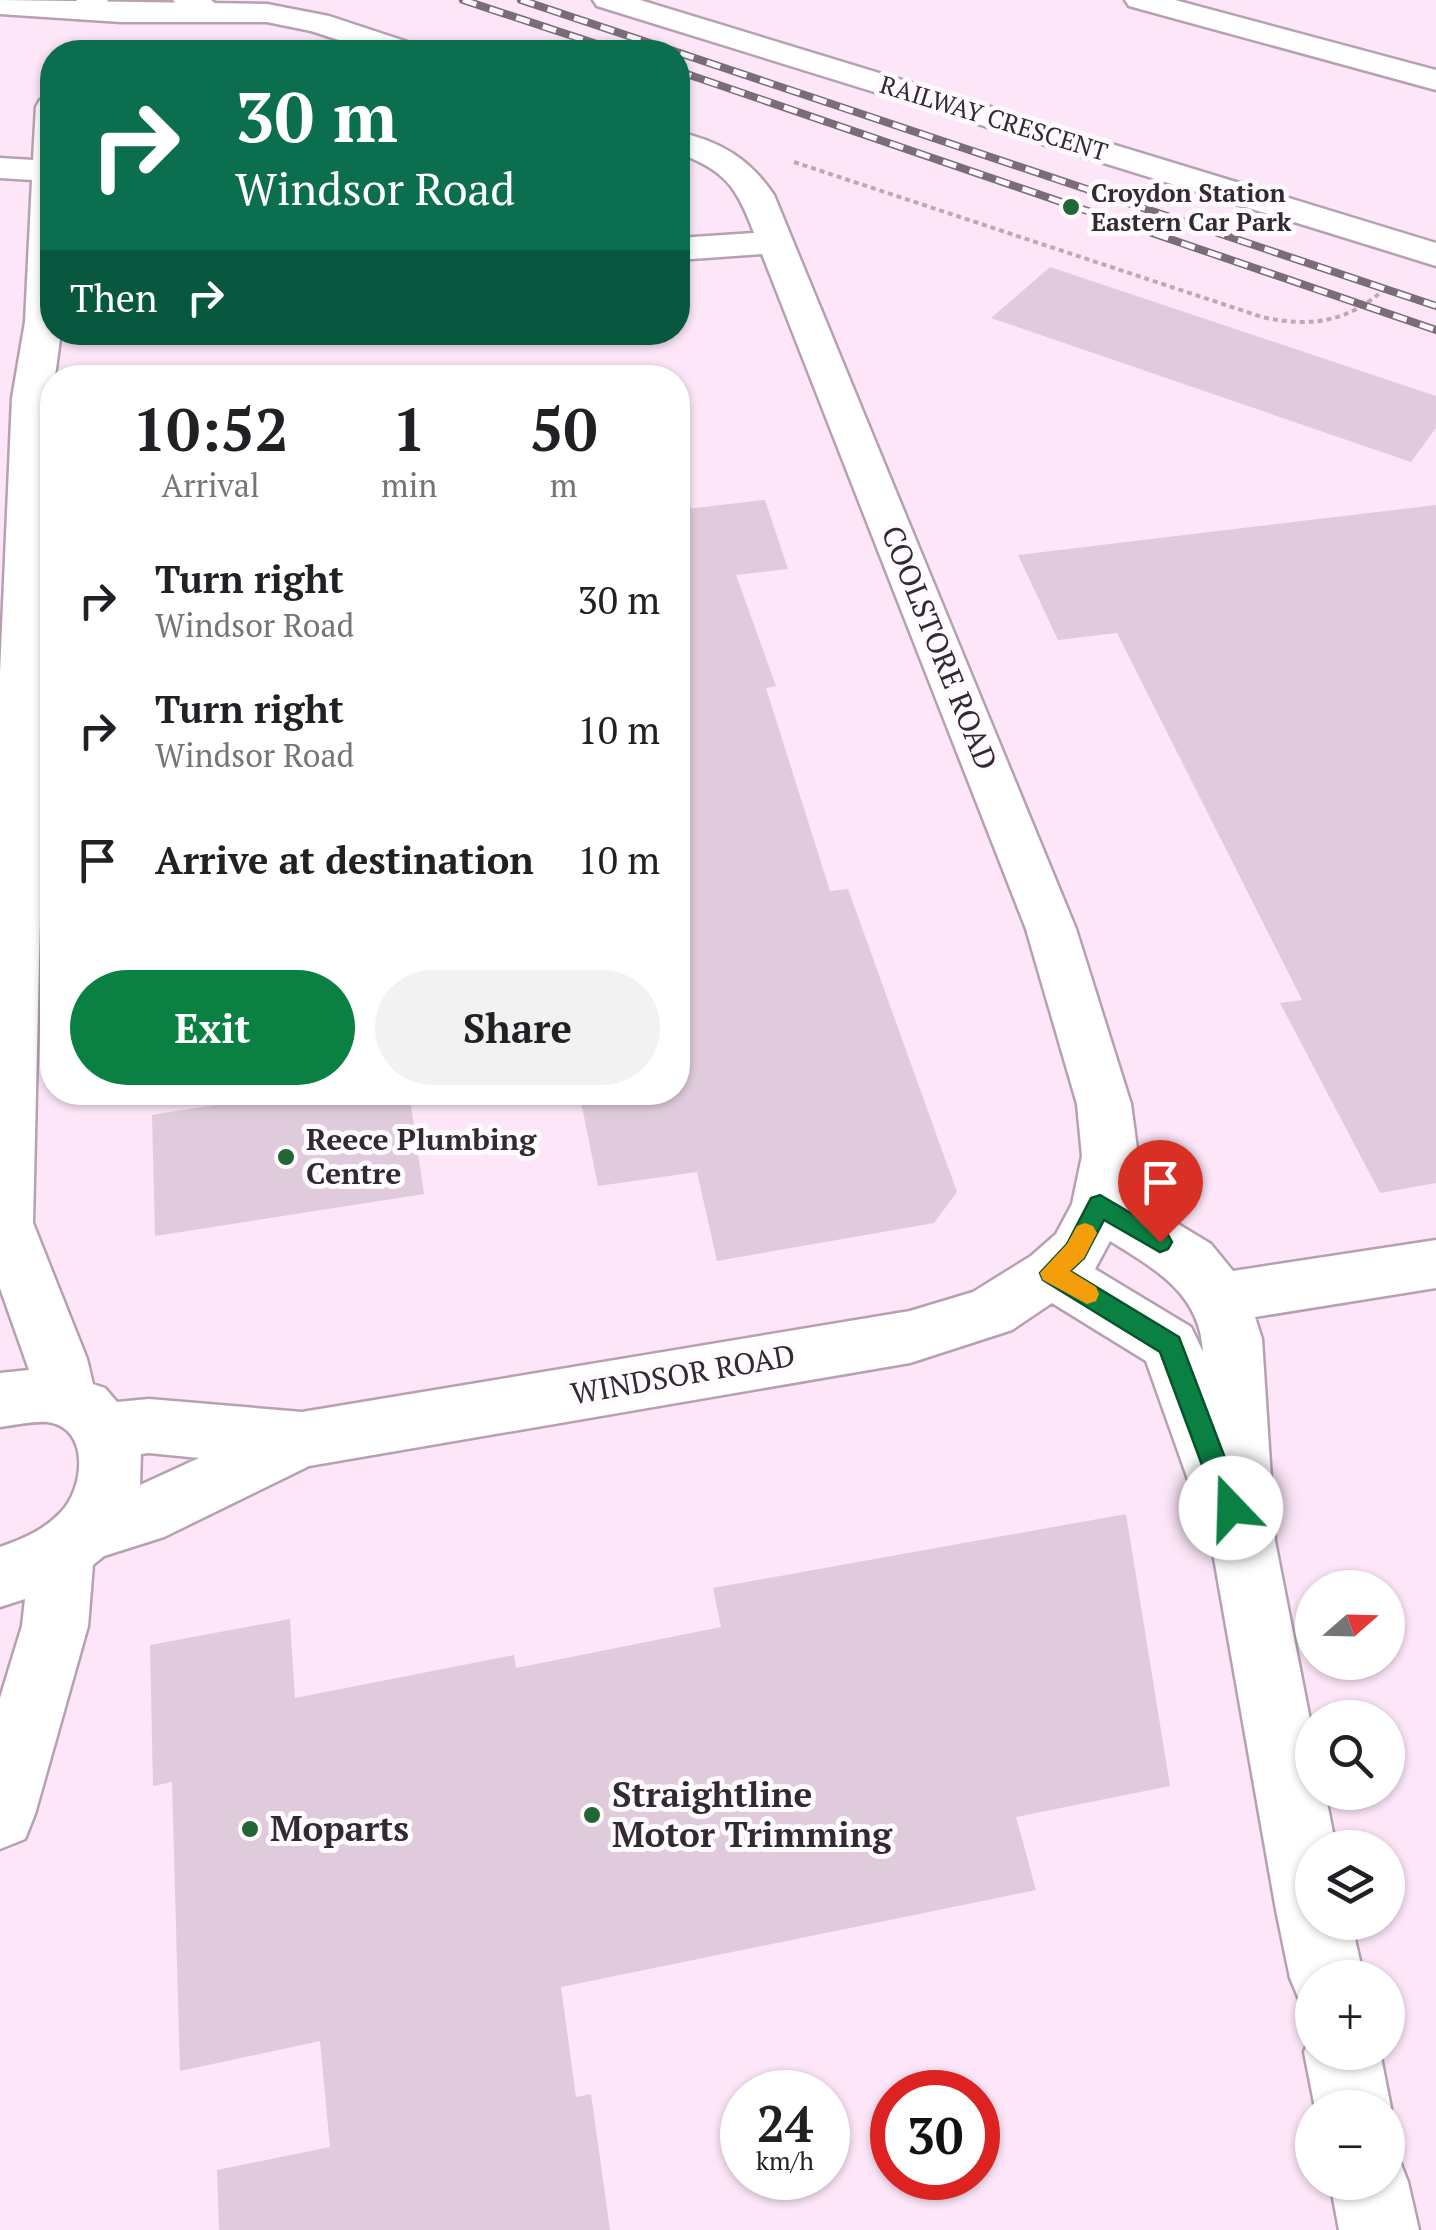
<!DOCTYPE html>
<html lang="en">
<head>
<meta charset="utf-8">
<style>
  body { margin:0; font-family:"PT Serif",serif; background:#f2f2f2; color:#202124; height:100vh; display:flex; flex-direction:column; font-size:38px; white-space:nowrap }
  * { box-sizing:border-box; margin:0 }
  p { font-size:32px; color:#757577 }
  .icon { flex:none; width:55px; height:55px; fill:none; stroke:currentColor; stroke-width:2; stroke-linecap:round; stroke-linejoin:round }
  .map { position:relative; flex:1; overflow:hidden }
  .side { position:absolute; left:40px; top:365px; width:650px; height:740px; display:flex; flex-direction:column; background:#fff; border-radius:40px; box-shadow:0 2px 8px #0004 }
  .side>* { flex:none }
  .top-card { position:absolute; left:40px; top:40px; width:650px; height:305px; border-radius:40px; box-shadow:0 2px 8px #0004; background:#0b6e4f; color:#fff; overflow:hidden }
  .needle { width:65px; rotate:70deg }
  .tools { position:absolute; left:1295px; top:1570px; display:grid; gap:20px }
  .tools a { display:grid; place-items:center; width:110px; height:110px; border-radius:50%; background:#fff; box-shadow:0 2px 8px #0004; font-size:50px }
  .speed { position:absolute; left:720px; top:2070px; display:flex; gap:20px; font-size:50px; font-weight:700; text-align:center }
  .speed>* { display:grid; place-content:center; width:130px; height:130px; border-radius:50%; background:#fff; box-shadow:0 2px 8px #0004; line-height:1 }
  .speed small { font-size:25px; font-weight:400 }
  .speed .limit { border:15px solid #d22; background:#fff; color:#111 }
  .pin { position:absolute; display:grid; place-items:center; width:85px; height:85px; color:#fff; margin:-102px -42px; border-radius:50% 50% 50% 0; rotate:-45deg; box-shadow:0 0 10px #0007 }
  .pin .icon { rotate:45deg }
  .me { position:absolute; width:110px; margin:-55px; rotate:339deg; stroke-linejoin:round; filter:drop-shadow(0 0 8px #0008) }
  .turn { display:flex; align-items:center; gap:35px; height:210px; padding:0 30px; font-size:45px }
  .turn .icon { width:130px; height:130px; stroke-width:2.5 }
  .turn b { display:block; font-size:70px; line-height:85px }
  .then { display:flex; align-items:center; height:95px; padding:0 30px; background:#0003; gap:20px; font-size:38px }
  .eta { display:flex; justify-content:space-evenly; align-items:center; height:170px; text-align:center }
  .eta b { font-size:60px; font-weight:700; line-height:70px }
  .primary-button { display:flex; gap:20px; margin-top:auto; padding:20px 30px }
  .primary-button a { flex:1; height:115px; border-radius:60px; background:#0b8043; color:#fff; font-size:40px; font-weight:700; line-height:115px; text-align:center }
  .primary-button a+a { background:#f2f2f2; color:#202124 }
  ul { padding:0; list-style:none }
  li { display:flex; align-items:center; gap:30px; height:130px; padding:0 30px }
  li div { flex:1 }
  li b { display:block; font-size:38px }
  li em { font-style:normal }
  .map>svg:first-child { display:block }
  .building { fill:#e0cbdd }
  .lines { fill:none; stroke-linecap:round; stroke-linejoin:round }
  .minor-casing { stroke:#b6a1b3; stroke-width:5 }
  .major-casing { stroke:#b6a1b3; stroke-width:5 }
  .path { stroke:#baa9b7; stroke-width:4; stroke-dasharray:5 4; stroke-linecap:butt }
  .minor { fill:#fff; fill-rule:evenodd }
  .major { fill:#fff; fill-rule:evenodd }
  .rail-casing { stroke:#7a6d78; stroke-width:8 }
  .rail { stroke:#fefafd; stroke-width:5; stroke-dasharray:14; stroke-linecap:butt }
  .route { fill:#0b8043; stroke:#07532c; stroke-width:2.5 }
  .slow { fill:#f59e0b }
  .poi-dot { fill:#226733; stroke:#fefafd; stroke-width:4 }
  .labels { text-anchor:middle; stroke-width:10; stroke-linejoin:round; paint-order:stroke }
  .far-street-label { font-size:25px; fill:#322a31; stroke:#fefafd }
  .far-poi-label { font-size:25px; font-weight:bold; fill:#322a31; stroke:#fefafd; text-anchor:start }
  .street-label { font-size:30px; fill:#322a31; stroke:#fefafd }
  .poi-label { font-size:30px; font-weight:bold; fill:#322a31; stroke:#fefafd; text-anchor:start }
  .near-poi-label { font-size:35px; font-weight:bold; fill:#322a31; stroke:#fefafd; text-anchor:start }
</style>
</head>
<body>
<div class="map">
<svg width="1436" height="2230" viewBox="0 0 1436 2230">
  <rect width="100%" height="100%" fill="#fce6f8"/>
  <g class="building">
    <path d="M 1050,267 L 1436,396 L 1436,428 L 1411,462 L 991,318 Z"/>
    <path d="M 765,500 L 788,569 L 736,575 L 776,686 L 766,688 L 830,891 L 848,889 L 957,1192 L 934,1223 L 717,1261 L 697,1172 L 598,1186 L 579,1092 L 678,1092 L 678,510 Z"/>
    <path d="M 1436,505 L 1436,1183 L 1380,1193 L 1280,1003 L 1302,1000 L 1117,633 L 1058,640 L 1018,555 Z"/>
    <path d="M 238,1092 L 409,1092 L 424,1194 L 155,1236 L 152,1115 L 239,1101 Z"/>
    <path d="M 1126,1514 L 1170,1786 L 1016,1817 L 1036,1890 L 561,1987 L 576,2097 L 591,2094 L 610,2230 L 219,2230 L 217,2170 L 330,2147 L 320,2041 L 180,2071 L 172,1782 L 153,1786 L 150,1645 L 290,1619 L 295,1698 L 514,1655 L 516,1668 L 721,1627 L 713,1588 Z"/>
  </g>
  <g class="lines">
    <defs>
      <g id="minor">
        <path d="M 0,0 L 267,4 L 329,16 L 417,45 L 422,52 L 376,52 L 311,31 L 267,22 L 121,22 L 0,14 Z"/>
        <path d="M 593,0 L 640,0 L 1436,243 L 1436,266 L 597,6 Z"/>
        <path d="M 1125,0 L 1175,0 L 1436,70 L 1436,90 L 1129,6 Z"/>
        <path d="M 52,97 L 52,332 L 61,332 L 52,398 L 33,1223 L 87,1359 L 93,1384 L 105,1388 L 117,1402 L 149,1399 L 302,1412 L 910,1311 L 973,1292 L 1031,1256 L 1056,1234 L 1072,1204 L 1082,1156 L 1077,1104 L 1026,929 L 762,254 L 678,260 L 678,238 L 754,233 C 737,187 725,170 678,153 L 678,132 C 720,141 750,159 774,195 L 1076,929 L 1131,1104 L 1138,1156 L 1130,1195 L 1211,1244 L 1233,1271 L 1436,1240 L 1436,1288 L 1255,1317 L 1262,1339 L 1275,1541 L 1312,1730 L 1312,1792 L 1325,1792 L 1336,1848 L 1312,1848 L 1312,1922 L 1351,1922 L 1364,1978 L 1312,1978 L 1312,2009 L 1301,2004 L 1290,1978 L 1276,1910 L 1211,1541 L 1210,1514 L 1202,1511 L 1192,1491 L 1146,1361 L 1052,1303 L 1012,1330 L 910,1363 L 309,1466 L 164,1537 L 104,1556 L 93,1565 L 88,1626 L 35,1814 L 25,1839 L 0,1849 L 0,1698 L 22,1626 L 25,1599 L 0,1607 L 0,1547 C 23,1539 44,1530 61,1512 C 84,1489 91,1427 47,1422 C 33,1421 15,1425 0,1427 L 0,1373 L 29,1370 L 0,1288 L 0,673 L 12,398 L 25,322 L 32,180 L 0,178 L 0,158 L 33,160 L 36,107 L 40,100 ZM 1110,1241 C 1155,1269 1200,1293 1203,1352 L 1191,1327 L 1095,1269 ZM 149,1453 L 199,1458 L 140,1485 L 141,1454 Z"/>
        <path d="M 1312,2032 L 1312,2052 L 1380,2052 L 1391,2108 L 1388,2117 L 1388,2108 L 1315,2108 L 1304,2052 Z"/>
        <path d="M 1388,2150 L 1397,2154 L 1408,2182 L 1419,2230 L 1339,2230 L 1330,2182 L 1388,2182 Z"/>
      </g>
      <g id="major">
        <path d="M 77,0 L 108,0 C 98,15 92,22 73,18 L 69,11 Z"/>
        <path d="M 173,0 L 211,0 L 225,12 L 221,19 C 204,23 183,15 173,0 Z"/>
      </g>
    </defs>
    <use href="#minor" class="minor-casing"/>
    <use href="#major" class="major-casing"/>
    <g class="path">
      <path d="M 449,42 L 481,52"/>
      <path d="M 794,162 L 1262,317 C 1313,328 1349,322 1388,286"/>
    </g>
    <use href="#minor" class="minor"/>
    <use href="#major" class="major"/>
    <defs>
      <g id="rail">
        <path d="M 463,0 L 621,52"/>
        <path d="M 521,0 L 1436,306"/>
        <path d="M 678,71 L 1436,330"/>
      </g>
    </defs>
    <use href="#rail" class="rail-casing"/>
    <use href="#rail" class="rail"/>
  </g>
  <path class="route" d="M 1100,1195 L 1168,1235 L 1172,1242 L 1168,1249 L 1160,1252 L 1104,1220 L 1084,1258 L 1070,1271 L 1179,1337 L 1244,1508 L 1240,1516 L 1231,1520 L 1221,1516 L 1160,1352 L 1043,1280 L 1040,1273 L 1067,1244 L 1091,1198 Z"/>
  <path class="slow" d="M 1085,1223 L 1093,1226 L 1097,1233 L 1084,1258 L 1070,1271 L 1096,1287 L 1099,1294 L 1096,1301 L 1087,1304 L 1043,1280 L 1040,1273 L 1067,1244 L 1077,1226 Z"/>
  <g class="poi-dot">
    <circle cx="1071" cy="207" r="10"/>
    <circle cx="286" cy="1157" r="10"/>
    <circle cx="592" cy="1815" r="10"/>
    <circle cx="250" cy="1829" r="10"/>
  </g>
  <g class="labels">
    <g class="far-street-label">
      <text transform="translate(994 118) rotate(17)" y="9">RAILWAY CRESCENT</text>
    </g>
    <g class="far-poi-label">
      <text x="1091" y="202">Croydon Station<tspan x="1091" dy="29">Eastern Car Park</tspan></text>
    </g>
    <g class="street-label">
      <text transform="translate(939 648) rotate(68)" y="10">COOLSTORE ROAD</text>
      <text transform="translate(683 1375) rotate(-10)" y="10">WINDSOR ROAD</text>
    </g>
    <g class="poi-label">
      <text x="306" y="1150">Reece Plumbing<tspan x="306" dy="34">Centre</tspan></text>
    </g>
    <g class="near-poi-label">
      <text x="612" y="1807">Straightline<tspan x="612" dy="40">Motor Trimming</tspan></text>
      <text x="270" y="1841">Moparts</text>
    </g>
  </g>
</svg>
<div class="tools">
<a><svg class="needle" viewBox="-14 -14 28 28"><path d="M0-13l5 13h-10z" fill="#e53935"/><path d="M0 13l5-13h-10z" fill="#757577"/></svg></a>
<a><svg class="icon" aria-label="search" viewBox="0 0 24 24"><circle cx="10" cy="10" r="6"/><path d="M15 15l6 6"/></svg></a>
<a><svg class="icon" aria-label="layers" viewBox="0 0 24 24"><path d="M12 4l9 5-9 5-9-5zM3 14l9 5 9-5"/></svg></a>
<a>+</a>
<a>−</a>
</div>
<div class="speed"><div>24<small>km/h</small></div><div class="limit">30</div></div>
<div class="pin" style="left:1160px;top:1242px;background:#d93025"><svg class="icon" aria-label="arrive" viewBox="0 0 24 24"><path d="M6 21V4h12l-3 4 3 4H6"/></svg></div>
<svg class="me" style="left:1231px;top:1508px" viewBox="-20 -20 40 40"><circle r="19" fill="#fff"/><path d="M0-13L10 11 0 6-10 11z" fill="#0b8043"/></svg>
<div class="top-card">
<div class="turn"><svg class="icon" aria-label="right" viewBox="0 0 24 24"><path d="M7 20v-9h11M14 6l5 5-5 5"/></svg><div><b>30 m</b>Windsor Road</div></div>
<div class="then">Then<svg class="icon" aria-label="right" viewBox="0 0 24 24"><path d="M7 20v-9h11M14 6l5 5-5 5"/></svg></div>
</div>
<section class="side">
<div class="eta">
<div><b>10:52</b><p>Arrival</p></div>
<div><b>1</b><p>min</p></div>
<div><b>50</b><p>m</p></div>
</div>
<ul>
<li><svg class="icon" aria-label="right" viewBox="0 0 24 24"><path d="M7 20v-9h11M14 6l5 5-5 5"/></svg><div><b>Turn right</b><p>Windsor Road</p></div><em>30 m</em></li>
<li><svg class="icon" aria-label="right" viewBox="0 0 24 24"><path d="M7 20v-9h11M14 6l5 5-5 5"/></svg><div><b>Turn right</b><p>Windsor Road</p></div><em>10 m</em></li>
<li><svg class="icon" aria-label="arrive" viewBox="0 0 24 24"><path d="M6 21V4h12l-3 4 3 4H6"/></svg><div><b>Arrive at destination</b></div><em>10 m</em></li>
</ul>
<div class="primary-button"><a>Exit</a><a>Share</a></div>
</section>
</div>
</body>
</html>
